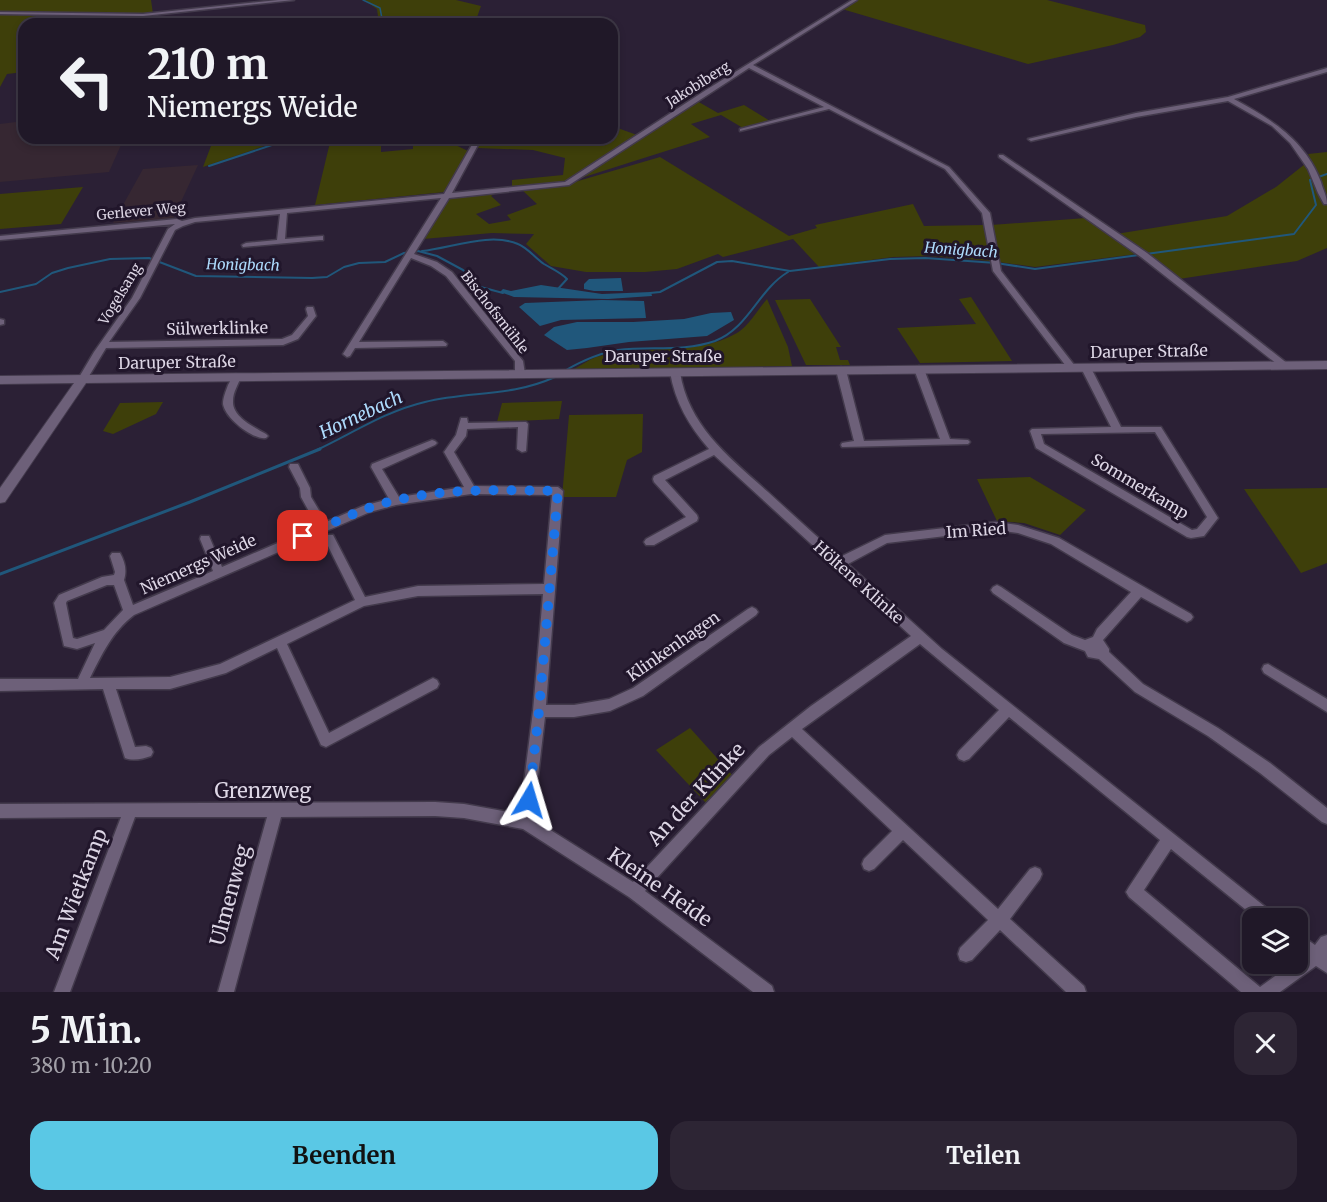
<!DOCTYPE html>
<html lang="de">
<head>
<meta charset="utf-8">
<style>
  body { margin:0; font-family:Merriweather,serif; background:#2d2534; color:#f1f3f6; height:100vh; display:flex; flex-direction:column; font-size:22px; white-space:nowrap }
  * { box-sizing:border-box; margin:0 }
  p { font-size:20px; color:#a2a0a8 }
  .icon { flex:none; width:33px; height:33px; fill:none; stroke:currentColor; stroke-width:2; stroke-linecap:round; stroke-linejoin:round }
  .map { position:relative; height:992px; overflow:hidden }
  .sheet { display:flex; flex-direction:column; background:#201828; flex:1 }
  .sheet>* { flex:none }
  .guide { position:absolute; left:18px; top:18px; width:600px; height:126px; border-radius:18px; box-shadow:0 3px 9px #0003,0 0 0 2px #3d3745; background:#201828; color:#f1f3f6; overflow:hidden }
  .buttons { position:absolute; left:1242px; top:908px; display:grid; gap:12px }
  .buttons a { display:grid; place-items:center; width:66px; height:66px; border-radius:12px; background:#201828; box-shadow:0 3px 9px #0003,0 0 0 2px #3d3745; font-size:30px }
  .pin { position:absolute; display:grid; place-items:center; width:51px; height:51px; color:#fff; margin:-26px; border-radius:12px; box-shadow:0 3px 9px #0006 }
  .me { position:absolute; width:66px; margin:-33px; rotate:7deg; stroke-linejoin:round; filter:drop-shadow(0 0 4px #0008) }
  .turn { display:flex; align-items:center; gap:21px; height:126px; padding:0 30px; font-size:27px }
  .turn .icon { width:78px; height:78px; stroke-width:2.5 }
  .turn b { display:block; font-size:42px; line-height:51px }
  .round { display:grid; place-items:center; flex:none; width:63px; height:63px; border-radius:18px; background:#2d2534 }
  .overview { display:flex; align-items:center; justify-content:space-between; height:102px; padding:0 30px }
  h1 { font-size:36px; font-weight:700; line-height:45px }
  .button { display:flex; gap:12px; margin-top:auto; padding:12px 30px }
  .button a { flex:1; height:69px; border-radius:18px; background:#5ac8e5; color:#111; font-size:24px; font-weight:700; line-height:69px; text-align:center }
  .button a+a { background:#2d2534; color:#f1f3f6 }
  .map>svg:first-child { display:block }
  .education { fill:#362732 }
  .green { fill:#3e3f0a }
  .water { fill:#20577b }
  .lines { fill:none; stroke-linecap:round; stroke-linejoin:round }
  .stream-far2 { stroke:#20577b; stroke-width:1.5 }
  .stream-far1 { stroke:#20577b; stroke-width:2 }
  .stream { stroke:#20577b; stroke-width:3 }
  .minor-casing { stroke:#433a4c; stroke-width:3 }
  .tertiary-casing { stroke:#433a4c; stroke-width:2 }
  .minor { fill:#6d6079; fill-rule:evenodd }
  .tertiary { fill:#6d6079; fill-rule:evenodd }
  .route { stroke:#1a73e8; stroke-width:10; stroke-dasharray:0 18 }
  .labels { text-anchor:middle; stroke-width:6; stroke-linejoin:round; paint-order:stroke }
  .far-street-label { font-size:14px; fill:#ddd6e5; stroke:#21162b }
  .far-water-label { font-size:15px; font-style:italic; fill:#addafc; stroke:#21162b }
  .street-label { font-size:16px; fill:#ddd6e5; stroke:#21162b }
  .water-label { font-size:18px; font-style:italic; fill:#addafc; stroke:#21162b }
  .near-street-label { font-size:20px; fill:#ddd6e5; stroke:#21162b }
</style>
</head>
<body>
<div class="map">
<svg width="1327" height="992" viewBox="0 0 1327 992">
  <rect width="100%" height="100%" fill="#2b2035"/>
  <g class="education">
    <path d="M 24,121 L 24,138 L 124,138 L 109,172 L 0,182 L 0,124 Z"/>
    <path d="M 198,165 L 173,219 L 113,223 L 143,169 Z"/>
  </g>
  <g class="green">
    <path d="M 0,0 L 151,0 L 153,14 L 0,12 Z"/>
    <path d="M 364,0 L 456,0 L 481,6 L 476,20 L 494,21 L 491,24 L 379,24 L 377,9 Z"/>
    <path d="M 857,0 L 1047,0 L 1145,25 L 1146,32 L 1140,37 L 1113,45 L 1028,64 L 842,9 Z"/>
    <path d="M 0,14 L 134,16 L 133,19 L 105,24 L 24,24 L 24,72 L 7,74 L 0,87 Z"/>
    <path d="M 697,101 L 718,113 L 744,105 L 770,121 L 743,128 L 721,115 L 691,124 L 710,137 L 581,178 Z"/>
    <path d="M 612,126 L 637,135 L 565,183 L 512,187 L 512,180 L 563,175 L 565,158 L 533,150 L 477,148 L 482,138 L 612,138 Z"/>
    <path d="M 214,138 L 288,138 L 203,167 Z"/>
    <path d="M 331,138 L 381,138 L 381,152 L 413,149 L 413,138 L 441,138 L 468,151 L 445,192 L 315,205 Z"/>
    <path d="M 1327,152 L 1327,199 L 1323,194 L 1320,178 L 1308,154 Z"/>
    <path d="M 660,157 L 789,236 L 817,228 L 815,225 L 913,204 L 924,226 L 984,225 L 992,261 L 929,256 L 893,257 L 819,267 L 793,239 L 723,257 L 718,254 L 677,269 L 645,272 L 586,272 L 551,266 L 526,244 L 534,234 L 492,233 L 423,239 L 448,196 L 499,191 L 491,196 L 501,205 L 476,214 L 489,224 L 511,220 L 507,215 L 537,204 L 521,189 L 568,184 Z"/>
    <path d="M 1305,164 L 1318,195 L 1327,205 L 1327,248 L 1297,261 L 1179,279 L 1116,234 L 1227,216 L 1276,187 Z"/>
    <path d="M 83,187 L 61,224 L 0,229 L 0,194 Z"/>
    <path d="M 1086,218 L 1137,254 L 1035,267 L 999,262 L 991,225 Z"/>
    <path d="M 971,297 L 1012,361 L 920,363 L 897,328 L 976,324 L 959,299 Z"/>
    <path d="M 767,299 L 788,347 L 792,366 L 572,370 C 580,366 588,360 596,357 C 642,343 693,358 737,333 C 749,326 758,309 767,299 Z"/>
    <path d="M 810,299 L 841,347 L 836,347 L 840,360 L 848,360 L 850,365 L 806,365 L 775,300 Z"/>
    <path d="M 562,401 L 559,419 L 497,422 L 502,403 Z"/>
    <path d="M 163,402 L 156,414 L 113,434 L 103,431 L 120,403 Z"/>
    <path d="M 643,414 L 642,452 L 627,460 L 616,497 L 562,497 L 569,415 Z"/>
    <path d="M 1030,477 L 1086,510 L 1060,535 L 1024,523 L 997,521 L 977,479 Z"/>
    <path d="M 1327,488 L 1327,563 L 1301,573 L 1244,489 Z"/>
    <path d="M 690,728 L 734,777 L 707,804 L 656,750 Z"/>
  </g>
  <g class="water">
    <path d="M 621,278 L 623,291 L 594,291 L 584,289 L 584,284 L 589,279 Z"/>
    <path d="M 541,285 L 602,294 L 651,292 L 652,296 L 608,299 L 514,297 L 500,292 L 503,289 L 511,291 Z"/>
    <path d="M 602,300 L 644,301 L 646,318 L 561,320 L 540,326 L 519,307 L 525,303 Z"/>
    <path d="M 731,312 L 734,320 L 707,336 L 629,342 L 587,348 L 567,350 L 544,335 L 554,327 L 577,322 L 633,322 L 684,319 L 711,313 Z"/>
  </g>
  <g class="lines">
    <path class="stream-far2" d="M 363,0 L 380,8 L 383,24"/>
    <g class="stream-far1">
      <path d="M 209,166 L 293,138"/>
      <path d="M 422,251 C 451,248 490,232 518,244 C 528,248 535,258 544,264 C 552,269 560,272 567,279 L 557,290"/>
      <path d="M 1146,254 L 1294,234 L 1316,205 L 1310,180 L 1327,174"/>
      <path d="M 0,292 L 36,284 L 52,273 L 68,268 L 110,259 L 149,258 L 196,276 L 312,278 L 327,277 L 344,267 L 359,263 L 385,262 L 404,253 L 418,251 L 437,256 L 463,270 L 477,286 L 503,293"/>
      <path d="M 650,293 L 660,292 L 717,262 L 732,261 L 790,271 L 890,259 L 925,258 L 996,263 L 1035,269 L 1139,255"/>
      <path d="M 566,370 C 582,361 599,353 618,350 C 650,346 683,352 715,341 C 749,328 758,290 788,272"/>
      <path d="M 317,450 C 353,433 386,411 425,402 C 470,391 511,397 555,377"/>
    </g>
    <path class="stream" d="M 0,574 L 190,502 L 320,449"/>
    <defs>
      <g id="minor">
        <path d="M 278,0 L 294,0 L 143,16 L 0,14 L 0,12 L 143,14 Z"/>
        <path d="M 852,0 L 857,0 L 753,65 L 949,167 L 990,213 L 1001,271 L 1075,366 L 1077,368 L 1075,370 L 1069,370 L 993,271 L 982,213 L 945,169 L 829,109 L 740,131 L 740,129 L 824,107 L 749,68 L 569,185 L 449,198 L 414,254 L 437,262 L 452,272 L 523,361 L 525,374 L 520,377 L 515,374 L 515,361 L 446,276 L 431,266 L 411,258 L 359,342 L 443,341 L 447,344 L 446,346 L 355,348 L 350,356 L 347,357 L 343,354 L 441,198 L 287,213 L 285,239 L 323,236 L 323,240 L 320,240 L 243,247 L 242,245 L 246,243 L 277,240 L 280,214 L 195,222 L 183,226 L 175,230 L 140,298 L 109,342 L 282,339 L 292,335 L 308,316 L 306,309 L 307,307 L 313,307 L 316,316 L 298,339 L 283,345 L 106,348 L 86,381 L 83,382 L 78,379 L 94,352 L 132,298 L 168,229 L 175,224 L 0,240 L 0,236 L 177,219 L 182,221 L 195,218 L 444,194 L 473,143 L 476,141 L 479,143 L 452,193 L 565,182 L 706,90 Z"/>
        <path d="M 1327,68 L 1327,72 L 1234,99 C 1271,119 1305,140 1321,182 C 1323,190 1327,196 1327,204 L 1324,204 L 1318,193 L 1308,169 L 1290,143 L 1272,126 L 1228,101 L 1136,117 L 1031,141 L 1028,139 L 1136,113 L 1228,97 Z"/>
        <path d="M 999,155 L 1003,155 L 1147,253 L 1288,364 L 1290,366 L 1288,368 L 1282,368 L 1141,257 L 999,157 Z"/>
        <path d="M 0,319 L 4,320 L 4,324 L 0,325 Z"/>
        <path d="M 1086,365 L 1091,368 L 1121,427 L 1161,427 L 1218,518 L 1204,536 L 1191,538 L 1187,537 L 1036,448 L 1030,431 L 1032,429 L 1111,427 L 1081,368 ZM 1155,432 L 1207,517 L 1197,529 L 1192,530 L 1044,444 L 1041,434 Z"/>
        <path d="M 919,366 L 924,369 L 950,439 L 968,440 L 970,442 L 968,444 L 842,447 L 841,445 L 842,443 L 854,441 L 836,370 L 841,367 L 846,370 L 864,441 L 940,439 L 914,369 Z"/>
        <path d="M 675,369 L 680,372 C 688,426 730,458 768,492 C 792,514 816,536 840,557 L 885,535 L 996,522 L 1018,525 L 1059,538 L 1191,614 L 1193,617 L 1191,620 L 1187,622 L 1141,597 L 1103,640 L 1109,649 L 1109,652 L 1143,684 L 1218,728 L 1270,763 L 1327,808 L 1327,824 L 1322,822 L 1260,773 L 1208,736 L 1135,692 L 1099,659 L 1088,657 L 1085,651 L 1064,643 L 993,593 L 991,590 L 993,587 L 997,585 L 1001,587 L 1072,635 L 1085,640 L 1093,637 L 1097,629 L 1131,592 L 1051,544 L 1018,533 L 996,530 L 887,543 L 848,564 L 942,649 L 1273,913 L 1276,918 L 1256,918 L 1171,849 L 1144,890 L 1260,987 L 1293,963 L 1298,963 L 1298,960 L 1303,956 L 1298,951 L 1298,933 L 1315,945 L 1321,937 L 1327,935 L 1327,973 L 1316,966 L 1280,992 L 1241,992 L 1129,897 L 1126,892 L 1129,887 L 1160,840 L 1009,717 L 969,759 L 964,761 L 959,759 L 957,755 L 959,751 L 999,710 L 920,644 L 802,729 L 998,909 L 1030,869 L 1035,867 L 1040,869 L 1042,874 L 1040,879 L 1010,919 L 1084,986 L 1086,992 L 1066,992 L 1000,930 L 972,960 L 966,962 L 960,960 L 958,954 L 960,948 L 988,920 L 903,840 L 874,869 L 869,871 L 864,869 L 862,864 L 864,859 L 892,831 L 792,737 L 769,755 L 645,891 L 772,986 L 774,992 L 753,992 L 629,897 L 523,829 L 464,818 L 435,816 L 281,817 L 234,992 L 218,992 L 267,817 L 135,817 L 70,992 L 54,992 L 121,817 L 0,818 L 0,804 L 435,802 L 464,804 L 520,814 L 533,711 L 543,594 L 418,596 L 364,606 L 287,644 L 329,733 L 429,680 L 433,678 L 437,680 L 439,684 L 437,688 L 326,747 L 321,745 L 277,648 L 226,673 L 170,689 L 116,689 L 135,747 L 146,746 L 151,748 L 153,752 L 151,756 C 143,759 133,761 125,758 L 103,689 L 0,691 L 0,679 L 78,679 L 95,643 L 77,649 L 64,646 L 54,603 L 59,595 L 102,577 L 114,575 L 115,572 L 110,556 L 112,553 L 120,553 C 125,562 127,570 124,580 L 133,605 L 213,571 L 200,539 L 201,536 L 209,536 L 222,567 L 317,526 L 301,497 L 300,488 L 289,467 L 290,464 L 298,464 L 310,488 L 311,497 L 326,522 L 363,506 L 389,499 L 371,467 L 372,464 L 432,440 L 435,441 L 437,443 L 435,445 L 382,469 L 399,497 L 464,487 L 444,452 L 456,435 L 461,418 L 467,418 L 468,423 L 526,422 L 528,424 L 526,451 L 522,452 L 517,449 L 518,427 L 467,429 L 466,436 L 454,452 L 474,486 L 558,487 L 563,491 L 546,705 L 574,705 L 609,699 L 633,688 L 748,609 L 752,607 L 756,609 L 758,612 L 756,615 L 643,696 L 610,711 L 574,717 L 545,717 L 533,819 L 633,882 L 759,747 L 811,706 L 911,636 L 837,568 L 834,567 L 833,564 L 714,455 L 665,480 L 697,515 L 698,518 L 697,521 L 654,545 L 646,545 L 644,542 L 646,539 L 686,517 L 654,482 L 653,479 L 654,476 L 709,449 C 689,426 675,402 670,372 ZM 471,494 L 552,495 L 544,584 L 418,586 L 365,597 L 333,535 L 325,535 L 324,538 L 355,600 L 220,664 L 170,677 L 90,678 C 102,654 112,632 134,615 L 370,512 L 396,505 ZM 107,585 L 114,585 L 123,610 L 104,630 L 77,639 L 73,638 L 66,603 L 67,601 Z"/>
        <path d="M 236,374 L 241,377 C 238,385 233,392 233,401 C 232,417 254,427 266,434 L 268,436 L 266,438 C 253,440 225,418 223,404 C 223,397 226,391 228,385 C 231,380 231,377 236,374 Z"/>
        <path d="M 1268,664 L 1327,699 L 1327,712 L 1264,673 L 1262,669 L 1264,665 Z"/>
      </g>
      <path id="tertiary" d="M 1327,361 L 1327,369 L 86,383 L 5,502 L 0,503 L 0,488 L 74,383 L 0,384 L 0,376 Z"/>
    </defs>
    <use href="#minor" class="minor-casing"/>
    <use href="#tertiary" class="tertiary-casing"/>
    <use href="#minor" class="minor"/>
    <use href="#tertiary" class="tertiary"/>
  </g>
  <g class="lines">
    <path class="route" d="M 303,536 C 324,527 345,517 366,509 C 427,487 494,490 558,491 L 539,711 L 529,800"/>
  </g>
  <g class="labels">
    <g class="far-street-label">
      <text transform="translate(698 84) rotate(-32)" y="5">Jakobiberg</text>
      <text transform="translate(141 211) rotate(-5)" y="5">Gerlever Weg</text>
      <text transform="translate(120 294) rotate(-59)" y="5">Vogelsang</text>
      <text transform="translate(495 312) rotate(52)" y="5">Bischofsmühle</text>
    </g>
    <g class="far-water-label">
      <text transform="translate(961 250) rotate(4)" y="5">Honigbach</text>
      <text transform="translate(243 265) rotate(1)" y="5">Honigbach</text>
    </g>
    <g class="street-label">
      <text transform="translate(217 328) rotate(-1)" y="6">Sülwerklinke</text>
      <text transform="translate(1149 351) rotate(-1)" y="6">Daruper Straße</text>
      <text x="663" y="362">Daruper Straße</text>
      <text transform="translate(177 362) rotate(-1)" y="6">Daruper Straße</text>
      <text transform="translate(1140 486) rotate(31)" y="6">Sommerkamp</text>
      <text transform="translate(976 530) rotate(-4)" y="6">Im Ried</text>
      <text transform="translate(198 564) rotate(-24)" y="6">Niemergs Weide</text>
      <text transform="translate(859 582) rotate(42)" y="6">Höltene Klinke</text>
      <text transform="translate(673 646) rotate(-35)" y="6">Klinkenhagen</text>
    </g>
    <g class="water-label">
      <text transform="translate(361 415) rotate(-25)" y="6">Hornebach</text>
    </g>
    <g class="near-street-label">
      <text x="263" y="798">Grenzweg</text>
      <text transform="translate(696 794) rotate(-47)" y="7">An der Klinke</text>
      <text transform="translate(660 887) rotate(35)" y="7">Kleine Heide</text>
      <text transform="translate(76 894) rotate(-69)" y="7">Am Wietkamp</text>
      <text transform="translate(230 895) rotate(-75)" y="7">Ulmenweg</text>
    </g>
  </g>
</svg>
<div class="buttons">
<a><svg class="icon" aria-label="layers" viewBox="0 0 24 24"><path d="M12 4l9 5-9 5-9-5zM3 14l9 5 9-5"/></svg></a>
</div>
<div class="pin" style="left:303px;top:536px;background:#d93025"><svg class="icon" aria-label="arrive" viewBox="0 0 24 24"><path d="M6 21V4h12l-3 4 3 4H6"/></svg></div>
<svg class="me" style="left:529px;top:800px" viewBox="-20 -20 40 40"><path d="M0-17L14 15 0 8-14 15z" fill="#1a73e8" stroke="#fff" stroke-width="4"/></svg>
<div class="guide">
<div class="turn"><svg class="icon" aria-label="left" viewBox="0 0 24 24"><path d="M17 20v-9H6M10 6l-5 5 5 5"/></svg><div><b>210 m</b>Niemergs Weide</div></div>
</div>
</div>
<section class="sheet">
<div class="overview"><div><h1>5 Min.</h1><p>380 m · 10:20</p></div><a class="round"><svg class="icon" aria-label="close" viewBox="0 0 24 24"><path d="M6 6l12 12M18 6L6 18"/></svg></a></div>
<div class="button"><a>Beenden</a><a>Teilen</a></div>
</section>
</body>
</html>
